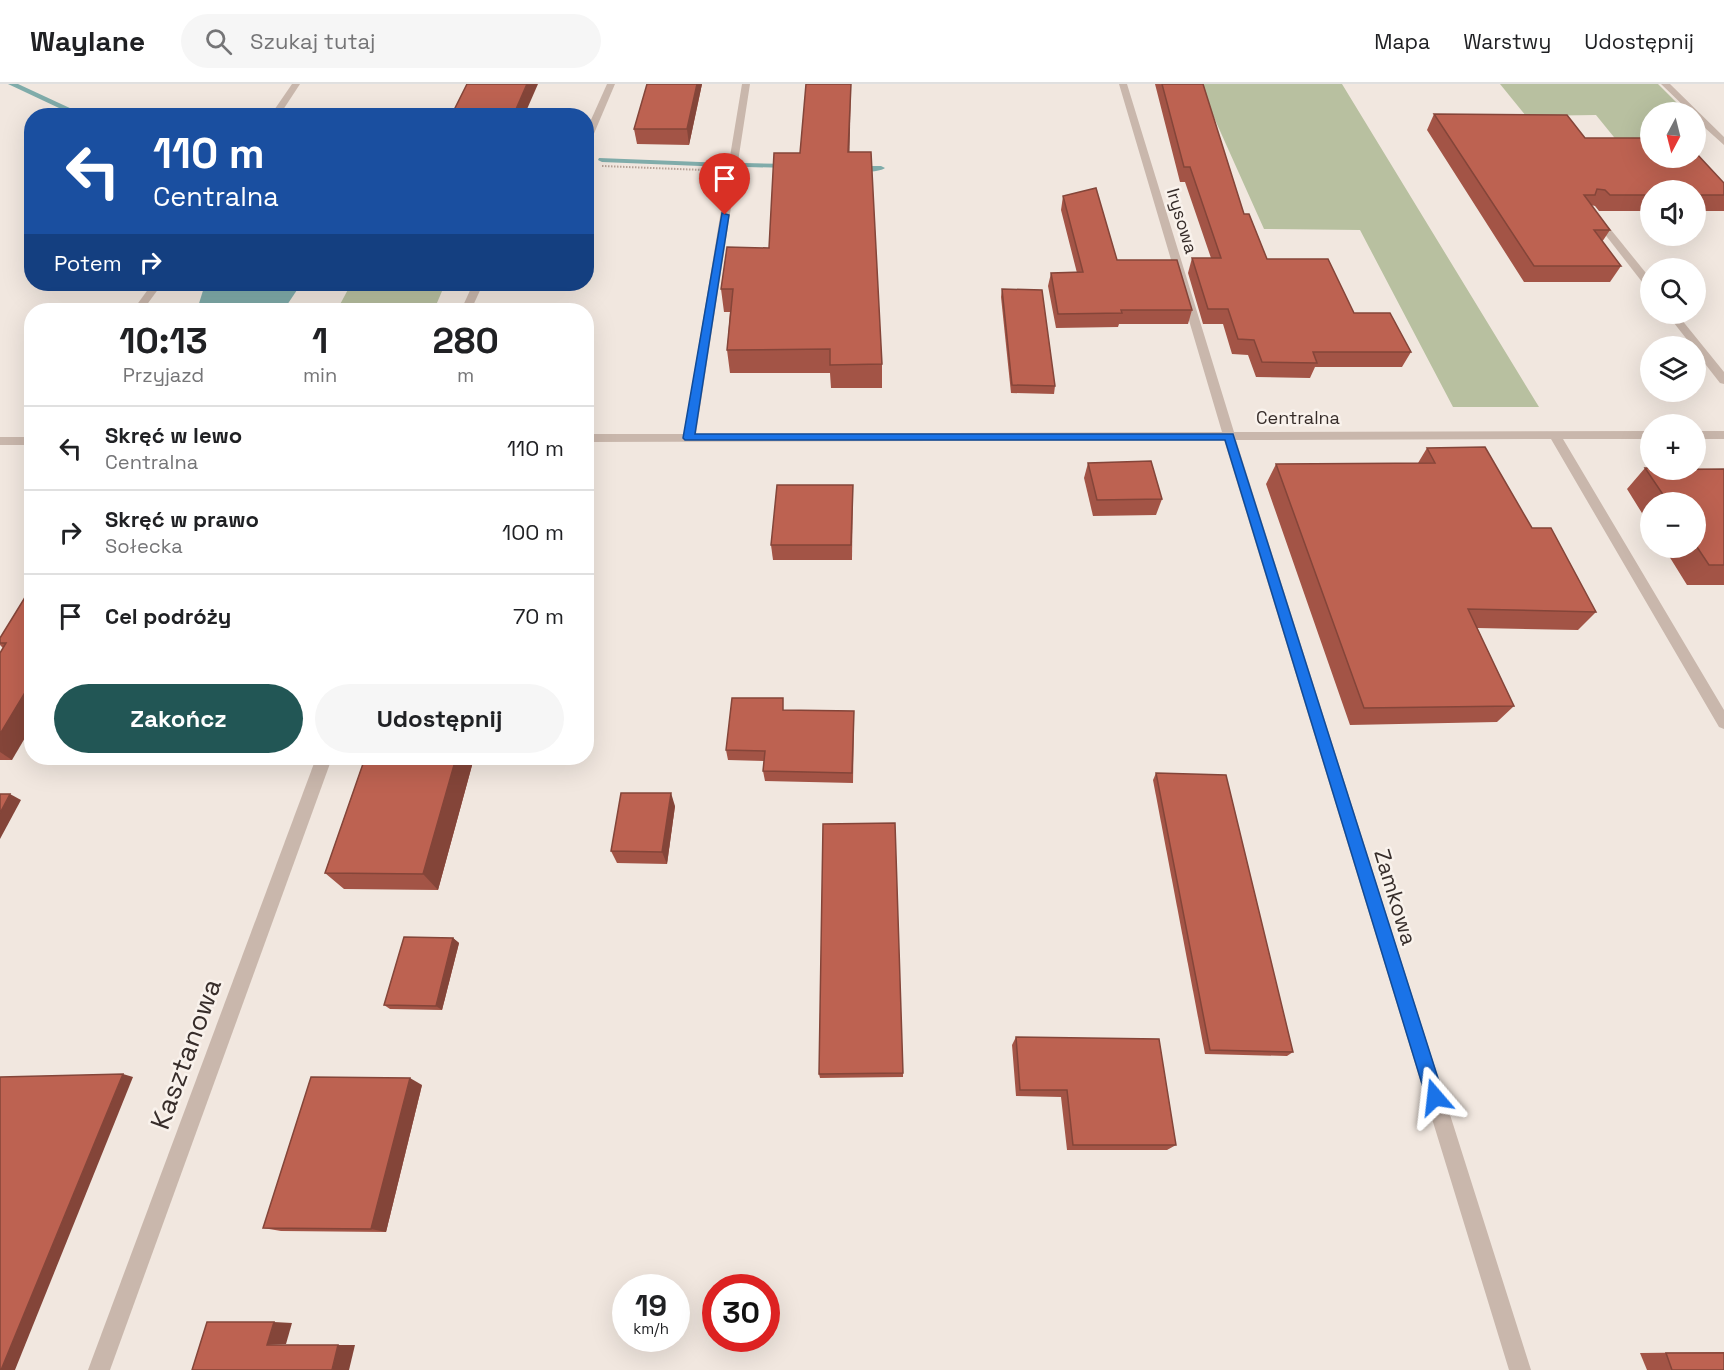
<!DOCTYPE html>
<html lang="pl">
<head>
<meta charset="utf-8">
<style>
  body { margin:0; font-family:"Space Grotesk",sans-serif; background:#f6f6f6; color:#202124; height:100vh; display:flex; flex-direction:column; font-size:22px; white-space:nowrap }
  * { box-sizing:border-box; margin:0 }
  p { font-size:20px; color:#757577 }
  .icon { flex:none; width:33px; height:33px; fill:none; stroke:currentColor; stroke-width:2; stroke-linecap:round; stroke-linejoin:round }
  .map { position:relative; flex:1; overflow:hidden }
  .drawer { position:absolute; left:24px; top:219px; width:570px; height:462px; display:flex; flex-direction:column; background:#fff; border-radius:24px; box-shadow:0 6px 24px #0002 }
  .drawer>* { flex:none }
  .guide { position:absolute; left:24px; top:24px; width:570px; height:183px; border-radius:24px; box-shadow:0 6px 24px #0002; background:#1a4fa0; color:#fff; overflow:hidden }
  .needle { width:39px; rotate:187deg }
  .buttons { position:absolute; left:1640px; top:18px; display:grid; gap:12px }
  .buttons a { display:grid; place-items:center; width:66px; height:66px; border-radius:50%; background:#fff; box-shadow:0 6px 24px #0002; font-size:30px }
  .speed { position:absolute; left:612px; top:1190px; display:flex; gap:12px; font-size:30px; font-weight:700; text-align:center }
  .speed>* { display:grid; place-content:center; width:78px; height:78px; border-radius:50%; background:#fff; box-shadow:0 6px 24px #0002; line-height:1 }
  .speed small { font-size:15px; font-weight:400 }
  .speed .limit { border:9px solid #d22; background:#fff; color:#111 }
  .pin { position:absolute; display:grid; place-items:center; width:51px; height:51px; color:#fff; margin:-62px -26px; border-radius:50% 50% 50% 0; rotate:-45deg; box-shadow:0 0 6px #0007 }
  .pin .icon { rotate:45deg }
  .me { position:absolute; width:66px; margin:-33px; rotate:343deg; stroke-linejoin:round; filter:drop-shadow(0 0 4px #0008) }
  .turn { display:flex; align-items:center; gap:21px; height:126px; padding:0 30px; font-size:27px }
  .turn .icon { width:78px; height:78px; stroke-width:2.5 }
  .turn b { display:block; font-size:42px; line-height:51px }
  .then { display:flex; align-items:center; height:57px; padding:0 30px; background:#0003; gap:12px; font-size:22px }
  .eta { display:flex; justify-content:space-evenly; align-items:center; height:102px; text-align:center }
  .eta b { font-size:36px; font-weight:800; line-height:42px }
  .action { display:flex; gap:12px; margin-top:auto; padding:12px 30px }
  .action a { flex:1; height:69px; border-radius:36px; background:#225655; color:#fff; font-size:24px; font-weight:800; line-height:69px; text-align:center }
  .action a+a { background:#f6f6f6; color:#202124 }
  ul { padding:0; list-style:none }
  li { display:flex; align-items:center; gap:18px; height:84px; padding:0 30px; border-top:2px solid #e0e0e0 }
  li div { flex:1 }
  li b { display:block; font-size:22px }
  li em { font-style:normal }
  header { display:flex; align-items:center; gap:36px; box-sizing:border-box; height:84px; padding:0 30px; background:#fff; border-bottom:2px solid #e0e0e0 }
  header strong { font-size:28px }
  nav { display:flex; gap:33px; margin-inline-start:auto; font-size:21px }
  .search { width:420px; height:54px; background:#f6f6f6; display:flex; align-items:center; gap:15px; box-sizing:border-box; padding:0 21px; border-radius:33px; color:#757577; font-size:22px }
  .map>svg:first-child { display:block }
  .green { fill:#b8c0a0 }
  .water { fill:#80acaa }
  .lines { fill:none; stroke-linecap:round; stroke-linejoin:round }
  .stream { fill:#80acaa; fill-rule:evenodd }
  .path { stroke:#b5a196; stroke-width:2; stroke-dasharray:1.5 1.5; stroke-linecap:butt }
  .minor { fill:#c9b7ac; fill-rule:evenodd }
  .wall { fill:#a35446 }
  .shaded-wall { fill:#844539 }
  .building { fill:#bd6251; stroke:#844539; stroke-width:1.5 }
  .route { fill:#1a73e8; stroke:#114b97; stroke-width:1.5 }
  .labels { text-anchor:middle; stroke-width:5; stroke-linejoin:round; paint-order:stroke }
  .far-street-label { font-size:18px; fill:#372d2a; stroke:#f9f2ec }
  .street-label { font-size:22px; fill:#372d2a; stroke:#f9f2ec }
  .near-street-label { font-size:27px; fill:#372d2a; stroke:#f9f2ec }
</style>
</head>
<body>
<header>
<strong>Waylane</strong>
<div class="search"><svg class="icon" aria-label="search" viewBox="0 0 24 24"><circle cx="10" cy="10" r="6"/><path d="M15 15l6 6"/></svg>Szukaj tutaj</div>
<nav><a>Mapa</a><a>Warstwy</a><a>Udostępnij</a></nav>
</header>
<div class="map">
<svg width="1724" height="1286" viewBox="0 0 1724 1286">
  <rect width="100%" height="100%" fill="#f1e7df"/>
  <g class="green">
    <path d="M 1199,0 L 1342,0 L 1539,323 L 1453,323 L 1360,146 L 1264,145 Z"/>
    <path d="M 1500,0 L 1658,0 L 1686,28 L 1650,28 L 1650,62 L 1622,63 L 1596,31 L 1526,32 Z"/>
    <path d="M 351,200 L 445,200 L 434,226 L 337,226 Z"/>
  </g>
  <path class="water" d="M 205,200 L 301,200 L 285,224 L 197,226 Z"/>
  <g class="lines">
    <g class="stream">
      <path d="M 8,0 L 18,0 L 87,32 L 76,32 Z"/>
      <path d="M 599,74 L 725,79 L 729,81 L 725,83 L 602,78 L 598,76 Z"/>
      <path d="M 744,79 L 792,80 L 796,82 L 792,84 L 747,83 L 743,81 Z"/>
      <path d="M 850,82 L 881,82 L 885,84 C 877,89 857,89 849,84 Z"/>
    </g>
    <path class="path" d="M 602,82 L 703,86"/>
    <g class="minor">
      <path d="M 292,0 L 300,0 L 279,32 L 270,32 Z"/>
      <path d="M 607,0 L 615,0 L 590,59 L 586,62 L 586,47 Z"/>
      <path d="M 742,0 L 750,0 L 696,350 L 1222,348 L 1119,0 L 1127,0 L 1234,348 L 1650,347 L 1650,355 L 1563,355 L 1724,626 L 1724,645 L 1719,643 L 1551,355 L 1236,356 L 1531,1286 L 1509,1286 L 1224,356 L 586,358 L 586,350 L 684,350 Z"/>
      <path d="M 1661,0 L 1670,0 L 1724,53 L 1724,61 L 1695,35 L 1695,28 L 1690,28 Z"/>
      <path d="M 1593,131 L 1599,131 L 1650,194 L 1650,204 L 1646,203 L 1593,135 Z"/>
      <path d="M 152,200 L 162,200 L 143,226 L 133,226 Z"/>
      <path d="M 473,200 L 483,200 L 471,226 L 461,226 Z"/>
      <path d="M 1667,230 L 1677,230 L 1724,288 L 1724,300 L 1720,299 L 1695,267 L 1695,262 L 1692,262 Z"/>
      <rect x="1695" y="347" width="29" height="8"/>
      <rect x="0" y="353" width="32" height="8"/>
      <path d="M 316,674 L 332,674 L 110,1286 L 88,1286 Z"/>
    </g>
  </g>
  <g class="wall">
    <path d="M 702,0 L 689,61 L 637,60 L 634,45 Z"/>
    <path d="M 1155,0 L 1203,0 L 1244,130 L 1267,175 L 1354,229 L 1411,268 L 1402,283 L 1315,283 L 1310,294 L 1256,293 L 1248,271 L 1232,270 L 1223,240 L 1203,240 L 1188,189 L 1192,174 L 1211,174 L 1185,98 L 1180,98 Z"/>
    <path d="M 1434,30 L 1585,54 L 1724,99 L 1724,127 L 1695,127 L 1695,106 L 1650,106 L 1650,127 L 1599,127 L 1595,122 L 1591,121 L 1610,146 L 1602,158 L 1621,182 L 1610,198 L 1524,198 L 1427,46 Z"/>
    <path d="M 849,68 L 882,280 L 882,304 L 831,304 L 830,289 L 730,289 L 727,266 L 730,228 L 724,228 L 721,205 L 769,164 Z"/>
    <path d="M 1063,112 L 1117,176 L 1192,226 L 1188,240 L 1119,240 L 1118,243 L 1056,244 L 1048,202 L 1051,189 L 1077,189 L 1061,126 Z"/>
    <path d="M 1002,205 L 1055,302 L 1054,310 L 1011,309 L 1001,213 Z"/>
    <path d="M 1427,364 L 1532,444 L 1596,528 L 1578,546 L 1477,544 L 1514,622 L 1497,638 L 1350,641 L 1266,400 L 1276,380 L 1418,379 Z"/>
    <path d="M 1088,379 L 1162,415 L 1156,431 L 1093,432 L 1084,394 Z"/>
    <path d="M 1645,384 L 1724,385 L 1724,501 L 1687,501 L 1664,464 L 1695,464 L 1695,418 L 1650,418 L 1650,442 L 1627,405 Z"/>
    <path d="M 853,401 L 852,476 L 773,476 L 771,461 Z"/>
    <path d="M 32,502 L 12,676 L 0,676 L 0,569 L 3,564 L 0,561 L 0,554 Z"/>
    <path d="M 785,626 L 854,638 L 853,699 L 765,697 L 763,687 L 764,677 L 728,676 L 726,666 Z"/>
    <path d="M 365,674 L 474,674 L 438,806 L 344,805 L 325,789 Z"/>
    <path d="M 1156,689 L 1293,968 L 1287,972 L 1205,970 L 1153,696 Z"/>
    <path d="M 675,722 L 667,780 L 617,779 L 611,767 Z"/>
    <path d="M 453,854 L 459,859 L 442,926 L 390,925 L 384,921 Z"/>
    <path d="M 1016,953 L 1176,1061 L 1167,1066 L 1067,1066 L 1061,1013 L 1016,1012 L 1012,961 Z"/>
    <path d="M 903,989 L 903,993 L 820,994 L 819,990 Z"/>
    <path d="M 422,1001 L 386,1148 L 281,1147 L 263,1144 Z"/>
    <path d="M 1724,1268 L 1724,1286 L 1647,1286 L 1640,1269 Z"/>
  </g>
  <g class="shaded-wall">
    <path d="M 527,0 L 538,0 L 524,32 L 513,32 Z"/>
    <path d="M 697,0 L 702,0 L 689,61 L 687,45 Z"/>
    <path d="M 851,0 L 849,91 L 848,68 Z"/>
    <path d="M 32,597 L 32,642 L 12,676 L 0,668 L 0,650 Z"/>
    <path d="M 456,674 L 474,674 L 438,806 L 423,790 Z"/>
    <path d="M 671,709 L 675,722 L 667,780 L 662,768 Z"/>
    <path d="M 10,710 L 21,716 L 0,755 L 0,729 Z"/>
    <path d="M 453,854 L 459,859 L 442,926 L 436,922 Z"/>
    <path d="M 123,990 L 133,993 L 15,1286 L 1,1286 Z"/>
    <path d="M 410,994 L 422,1001 L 386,1148 L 371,1145 Z"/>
    <path d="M 274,1238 L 292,1239 L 286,1260 L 267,1261 Z"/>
    <path d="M 338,1261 L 355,1261 L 349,1286 L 332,1286 Z"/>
  </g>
  <g class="building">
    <path d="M 467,0 L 527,0 L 513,32 L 451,32 Z"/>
    <path d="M 647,0 L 697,0 L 687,45 L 634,45 Z"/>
    <path d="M 806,0 L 851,0 L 848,68 L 871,68 L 882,280 L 830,281 L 830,265 L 727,266 L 733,205 L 721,205 L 727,163 L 769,164 L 774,69 L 800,69 Z"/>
    <path d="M 1162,0 L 1203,0 L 1244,130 L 1249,130 L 1267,175 L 1328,175 L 1354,229 L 1390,229 L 1411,268 L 1313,268 L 1317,279 L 1262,278 L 1254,256 L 1238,255 L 1228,225 L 1208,225 L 1192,174 L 1221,174 L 1190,83 L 1184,83 Z"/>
    <path d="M 1434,30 L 1567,31 L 1585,54 L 1650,54 L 1650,74 L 1695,74 L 1695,68 L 1724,99 L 1724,111 L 1695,111 L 1695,106 L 1650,106 L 1650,111 L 1610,111 L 1605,106 L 1597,105 L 1595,111 L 1584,111 L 1610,146 L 1594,146 L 1621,182 L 1534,182 Z"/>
    <path d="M 1096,104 L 1117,176 L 1177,176 L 1192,226 L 1121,226 L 1122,229 L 1058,230 L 1051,189 L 1083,188 L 1063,112 Z"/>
    <path d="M 1002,205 L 1042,206 L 1055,302 L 1012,301 Z"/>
    <path d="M 1485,363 L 1532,444 L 1551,444 L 1596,528 L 1468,525 L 1514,622 L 1364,624 L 1276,380 L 1435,379 L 1427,364 Z"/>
    <path d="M 1151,377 L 1162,415 L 1097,416 L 1088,379 Z"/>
    <path d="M 1645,384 L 1650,384 L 1650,386 L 1724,385 L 1724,481 L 1709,481 L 1695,460 L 1695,418 L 1668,418 Z"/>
    <path d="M 777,401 L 853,401 L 851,461 L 771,461 Z"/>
    <path d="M 32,502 L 32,597 L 0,650 L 0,569 L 6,559 L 0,559 L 0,554 Z"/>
    <path d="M 732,614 L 783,614 L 783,626 L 854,627 L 852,689 L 763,687 L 765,667 L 726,666 Z"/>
    <path d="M 365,674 L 456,674 L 423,790 L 325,789 Z"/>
    <path d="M 1156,689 L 1226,691 L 1293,968 L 1210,966 Z"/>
    <path d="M 621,709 L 671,709 L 662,768 L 611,767 Z"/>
    <path d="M 0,710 L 10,710 L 0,729 Z"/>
    <path d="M 895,739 L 903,989 L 819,990 L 823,740 Z"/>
    <path d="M 404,853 L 453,854 L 436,922 L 384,921 Z"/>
    <path d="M 1016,953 L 1159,955 L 1176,1061 L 1073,1061 L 1067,1006 L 1020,1006 Z"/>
    <path d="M 123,990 L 1,1286 L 0,1286 L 0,993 Z"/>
    <path d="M 311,993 L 410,994 L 371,1145 L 263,1144 Z"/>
    <path d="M 207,1238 L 274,1238 L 267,1261 L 338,1261 L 332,1286 L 192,1286 Z"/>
    <path d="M 1666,1269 L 1724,1269 L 1724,1286 L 1672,1286 Z"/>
  </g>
  <path class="route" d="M 722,129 L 729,131 L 695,350 L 1233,350 L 1444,1013 L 1441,1019 L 1435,1021 L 1429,1019 L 1426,1013 L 1225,356 L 685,356 L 683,354 Z"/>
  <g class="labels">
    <g class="far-street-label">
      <text transform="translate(1182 137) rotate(73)" y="6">Irysowa</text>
      <text x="1298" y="340">Centralna</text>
    </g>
    <g class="street-label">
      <text transform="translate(1396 813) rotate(73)" y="8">Zamkowa</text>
    </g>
    <g class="near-street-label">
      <text transform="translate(186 970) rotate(-70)" y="9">Kasztanowa</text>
    </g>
  </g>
</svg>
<div class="buttons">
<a><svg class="needle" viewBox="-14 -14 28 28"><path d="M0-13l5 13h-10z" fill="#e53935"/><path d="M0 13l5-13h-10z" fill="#757577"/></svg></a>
<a><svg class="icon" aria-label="sound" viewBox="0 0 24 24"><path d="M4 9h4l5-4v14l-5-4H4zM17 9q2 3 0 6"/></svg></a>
<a><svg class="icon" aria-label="search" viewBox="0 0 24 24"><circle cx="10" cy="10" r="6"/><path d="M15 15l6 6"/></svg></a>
<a><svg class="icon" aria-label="layers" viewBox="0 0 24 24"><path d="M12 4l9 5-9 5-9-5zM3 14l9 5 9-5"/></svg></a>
<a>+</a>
<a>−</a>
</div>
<div class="speed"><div>19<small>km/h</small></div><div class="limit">30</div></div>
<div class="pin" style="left:725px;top:131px;background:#d93025"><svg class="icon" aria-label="arrive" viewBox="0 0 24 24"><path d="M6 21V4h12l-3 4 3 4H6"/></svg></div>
<svg class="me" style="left:1435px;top:1013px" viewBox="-20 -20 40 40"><path d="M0-17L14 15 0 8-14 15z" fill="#1a73e8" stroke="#fff" stroke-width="4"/></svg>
<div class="guide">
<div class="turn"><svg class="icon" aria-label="left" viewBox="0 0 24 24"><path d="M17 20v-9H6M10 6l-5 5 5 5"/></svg><div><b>110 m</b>Centralna</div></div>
<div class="then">Potem<svg class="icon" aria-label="right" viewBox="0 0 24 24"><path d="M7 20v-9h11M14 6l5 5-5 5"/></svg></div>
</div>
<section class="drawer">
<div class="eta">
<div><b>10:13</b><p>Przyjazd</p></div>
<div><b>1</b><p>min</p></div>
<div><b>280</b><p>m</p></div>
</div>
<ul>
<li><svg class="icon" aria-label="left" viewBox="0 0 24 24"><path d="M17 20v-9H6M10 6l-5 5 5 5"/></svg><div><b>Skręć w lewo</b><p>Centralna</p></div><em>110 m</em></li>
<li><svg class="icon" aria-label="right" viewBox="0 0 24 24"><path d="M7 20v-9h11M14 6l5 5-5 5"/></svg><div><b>Skręć w prawo</b><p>Sołecka</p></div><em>100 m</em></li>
<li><svg class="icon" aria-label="arrive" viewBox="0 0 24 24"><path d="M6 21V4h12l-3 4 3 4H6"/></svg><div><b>Cel podróży</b></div><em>70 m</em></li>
</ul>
<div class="action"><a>Zakończ</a><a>Udostępnij</a></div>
</section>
</div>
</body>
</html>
